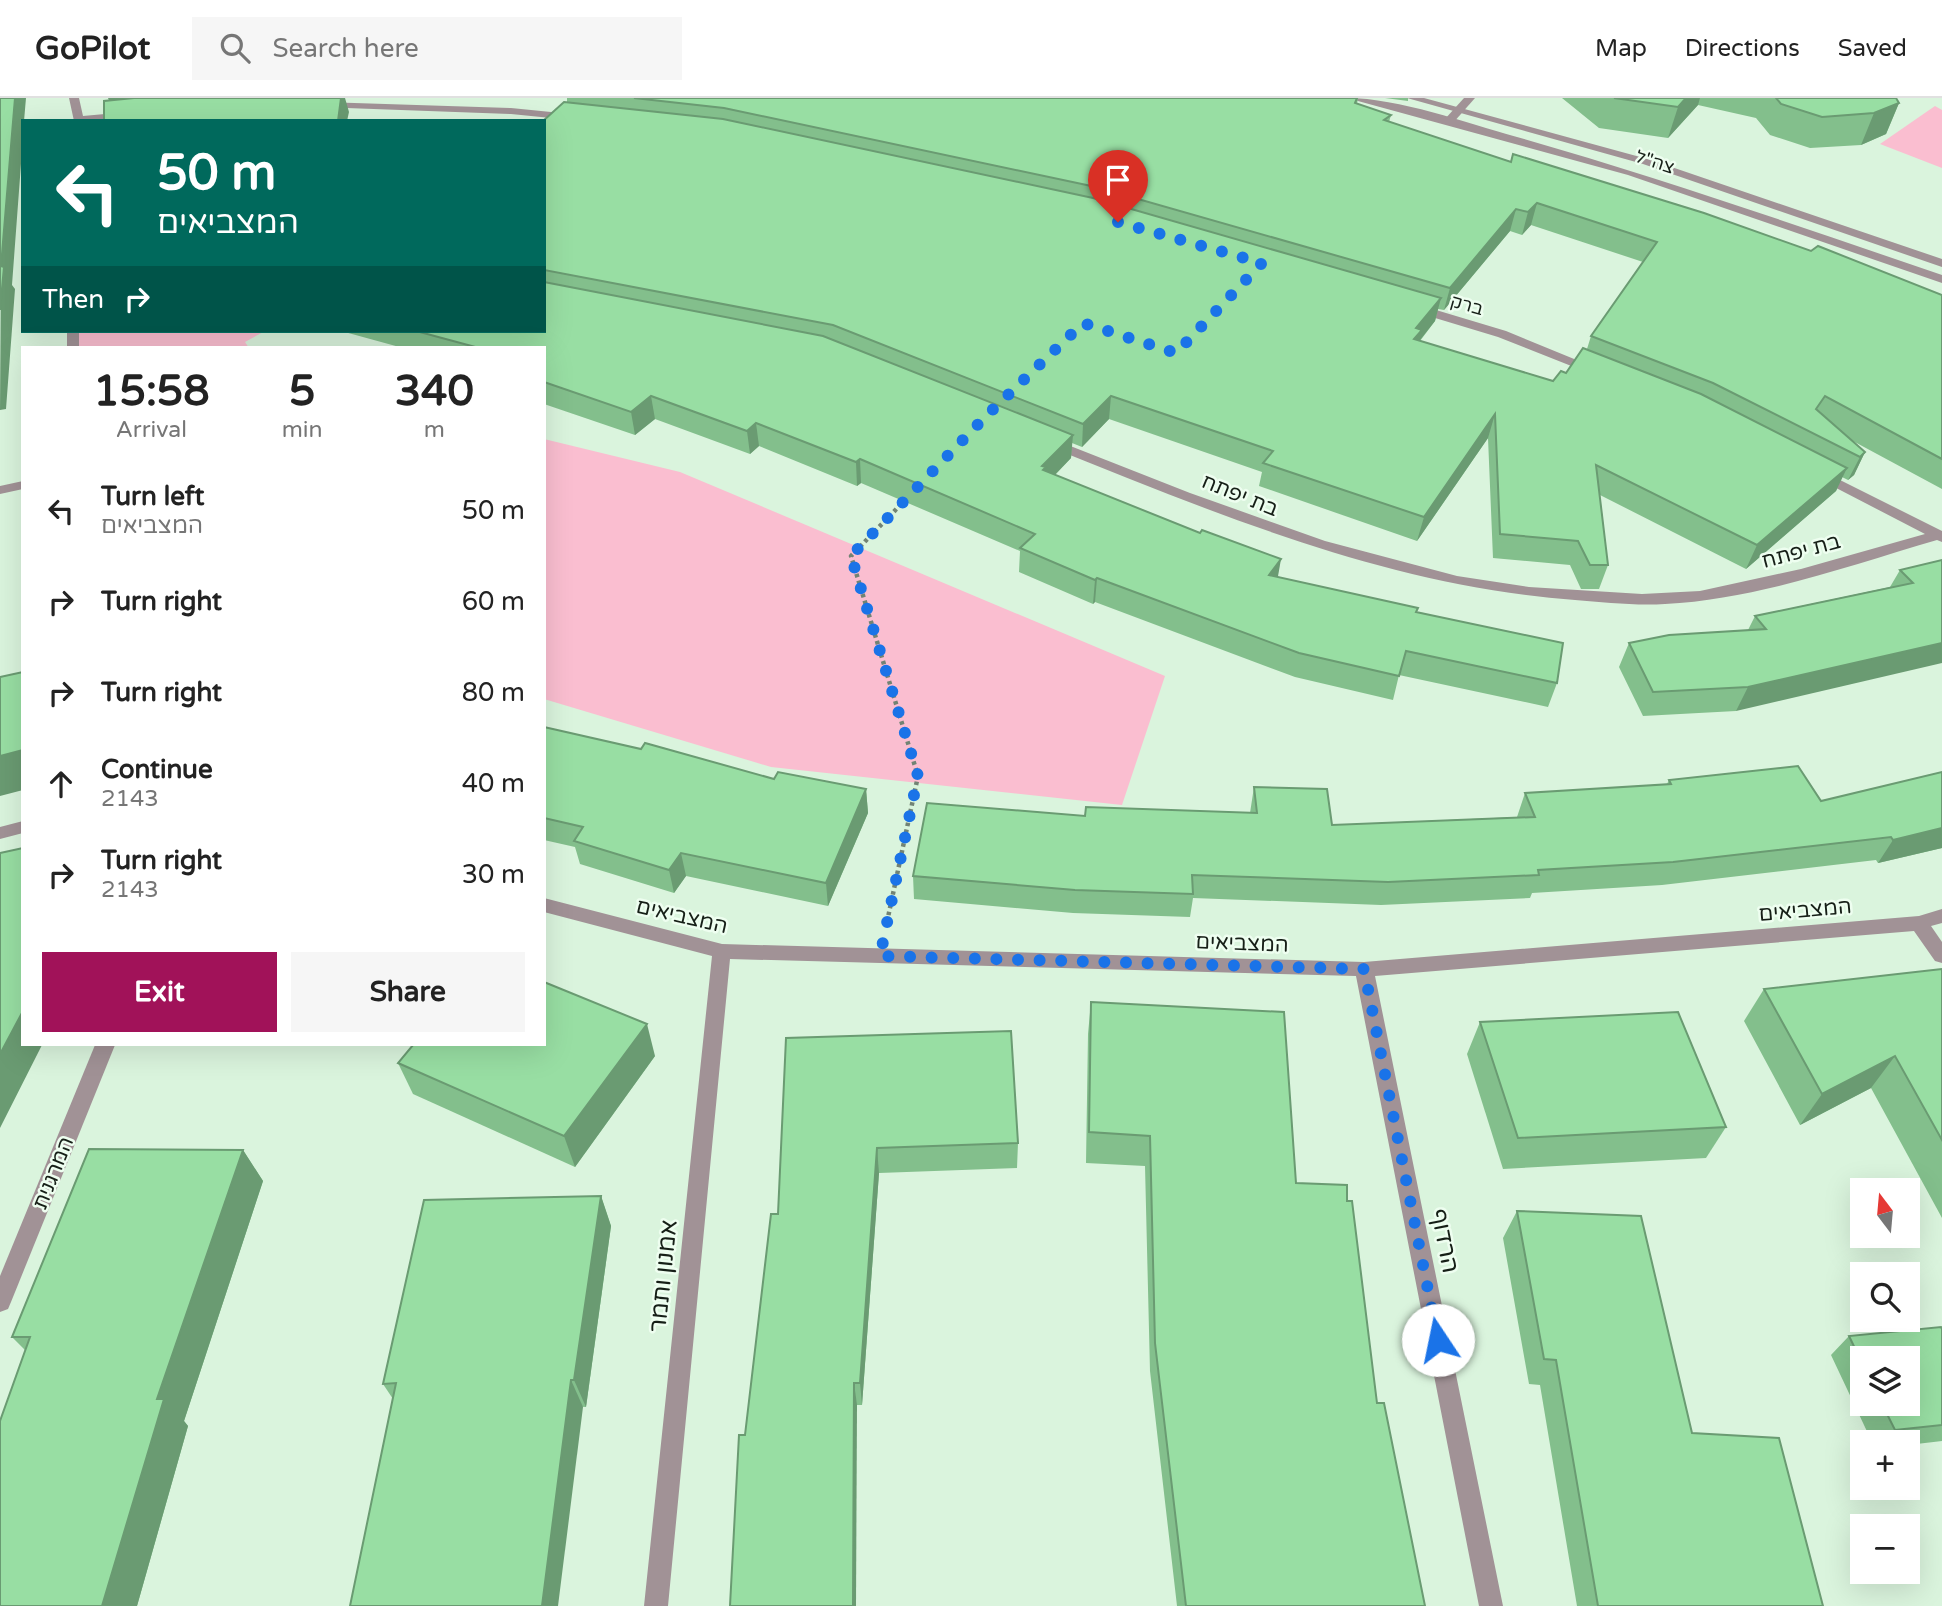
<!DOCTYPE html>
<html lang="en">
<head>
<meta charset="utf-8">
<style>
  body { margin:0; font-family:"Varela Round",Heebo,sans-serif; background:#f6f6f6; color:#222; height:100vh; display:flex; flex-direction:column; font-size:26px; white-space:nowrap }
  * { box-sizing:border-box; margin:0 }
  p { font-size:23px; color:#767676 }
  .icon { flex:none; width:38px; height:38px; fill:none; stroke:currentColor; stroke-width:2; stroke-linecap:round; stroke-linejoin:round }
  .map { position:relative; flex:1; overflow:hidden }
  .drawer { position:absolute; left:21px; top:248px; width:525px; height:700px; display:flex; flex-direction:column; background:#fff; border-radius:0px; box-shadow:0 7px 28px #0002 }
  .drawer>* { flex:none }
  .top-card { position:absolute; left:21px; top:21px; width:525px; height:214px; border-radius:0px; box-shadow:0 7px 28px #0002; background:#00695c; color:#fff; overflow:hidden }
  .needle { width:46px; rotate:344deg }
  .tools { position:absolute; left:1850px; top:1080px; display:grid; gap:14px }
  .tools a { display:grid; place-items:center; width:70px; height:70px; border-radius:0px; background:#fff; box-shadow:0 7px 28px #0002; font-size:35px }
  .pin { position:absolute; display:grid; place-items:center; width:60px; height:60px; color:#fff; margin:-72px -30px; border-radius:50% 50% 50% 0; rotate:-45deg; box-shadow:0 0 7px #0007 }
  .pin .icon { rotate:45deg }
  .me { position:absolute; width:77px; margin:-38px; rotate:349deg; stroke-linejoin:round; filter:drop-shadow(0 0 5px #0008) }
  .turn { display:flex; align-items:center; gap:24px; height:147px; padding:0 21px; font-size:32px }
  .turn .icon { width:91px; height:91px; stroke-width:2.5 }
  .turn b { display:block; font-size:49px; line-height:60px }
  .then { display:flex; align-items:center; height:66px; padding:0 21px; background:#0003; gap:14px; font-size:26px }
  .eta { display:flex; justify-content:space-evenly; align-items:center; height:119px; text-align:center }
  .eta b { font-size:42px; font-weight:700; line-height:49px }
  .cta { display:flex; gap:14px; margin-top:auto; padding:14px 21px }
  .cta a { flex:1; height:80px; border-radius:0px; background:#a11259; color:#fff; font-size:28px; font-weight:700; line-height:80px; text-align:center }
  .cta a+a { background:#f6f6f6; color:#222 }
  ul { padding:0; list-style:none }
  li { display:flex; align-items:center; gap:21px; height:91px; padding:0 21px }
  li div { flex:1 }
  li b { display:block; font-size:26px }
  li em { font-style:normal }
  header { display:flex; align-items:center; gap:42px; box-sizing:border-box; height:98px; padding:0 35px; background:#fff; border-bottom:2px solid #e0e0e0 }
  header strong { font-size:33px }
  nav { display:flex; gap:38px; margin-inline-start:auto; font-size:24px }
  .search { width:490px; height:63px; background:#f6f6f6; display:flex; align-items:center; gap:18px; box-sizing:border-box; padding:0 24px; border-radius:0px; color:#767676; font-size:26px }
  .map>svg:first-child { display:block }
  .green { fill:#fabed0 }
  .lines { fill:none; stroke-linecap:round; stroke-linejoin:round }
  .path { stroke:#728374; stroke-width:4.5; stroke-dasharray:3.5 3.5; stroke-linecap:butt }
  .service { fill:#a19296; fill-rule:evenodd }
  .minor { fill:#a19296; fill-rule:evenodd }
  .tertiary { fill:#a19296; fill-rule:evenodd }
  .wall { fill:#83bf8c; fill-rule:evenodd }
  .shaded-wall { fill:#6a9b72 }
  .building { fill:#98dea3; stroke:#6a9b72; stroke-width:2 }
  .route { stroke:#1a73e8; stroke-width:12; stroke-dasharray:0 21.6 }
  .labels { text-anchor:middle; stroke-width:5; stroke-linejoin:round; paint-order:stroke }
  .far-street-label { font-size:18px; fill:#161f17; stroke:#eefef0 }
  .street-label { font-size:21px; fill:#161f17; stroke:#eefef0 }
  .near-street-label { font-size:24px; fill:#161f17; stroke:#eefef0 }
</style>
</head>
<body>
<header>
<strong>GoPilot</strong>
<div class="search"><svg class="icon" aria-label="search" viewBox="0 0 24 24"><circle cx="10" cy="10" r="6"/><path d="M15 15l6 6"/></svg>Search here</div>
<nav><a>Map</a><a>Directions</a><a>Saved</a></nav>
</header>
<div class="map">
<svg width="1942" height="1508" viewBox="0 0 1942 1508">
  <rect width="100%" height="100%" fill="#daf4dd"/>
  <g class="green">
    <path d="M 1935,8 L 1942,12 L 1942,70 L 1880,46 Z"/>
    <path d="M 70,233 L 265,233 L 245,244 L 249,250 L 67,250 Z"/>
    <path d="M 544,341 L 680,374 L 1165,578 L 1122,707 L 771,669 L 544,601 Z"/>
  </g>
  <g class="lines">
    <path class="path" d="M 887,824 L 918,678 L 851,458 L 908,399"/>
    <path class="service" d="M 1407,0 L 1424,0 L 1651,62 L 1942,161 L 1942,169 L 1643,66 Z"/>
    <g class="minor">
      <path d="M 69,0 L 79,0 L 83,18 L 127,14 L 132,17 L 103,23 L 74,23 Z"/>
      <path d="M 1464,0 L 1475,0 L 1453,25 L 1445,25 L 1445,21 Z"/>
      <path d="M 323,4 L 511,10 L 571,16 L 576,19 L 571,22 L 511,16 L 319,9 L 319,5 Z"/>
      <path d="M 1416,206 L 1506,233 L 1601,272 L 1599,275 L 1589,275 L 1498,239 L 1412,213 L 1412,207 Z"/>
      <rect x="67" y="233" width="12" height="17"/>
      <path d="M 1050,340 L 1190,395 L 1325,443 L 1457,478 L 1529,489 L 1642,496 L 1700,493 L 1801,471 L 1925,436 L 1815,379 L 1815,373 L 1820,372 L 1942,433 L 1942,444 L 1937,442 C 1848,468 1758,501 1665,506 C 1635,508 1604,504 1575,502 C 1388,488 1217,416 1045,347 L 1045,341 Z"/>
      <path d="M 23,383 L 23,391 L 0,396 L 0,388 Z"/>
      <path d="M 23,723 L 23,735 L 0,741 L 0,729 Z"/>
      <path d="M 544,800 L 722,846 L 1364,864 L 1919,818 L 1942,811 L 1942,825 L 1931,828 L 1942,844 L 1942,865 L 1935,863 L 1914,833 L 1375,878 L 1503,1508 L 1479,1508 L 1356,878 L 730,861 L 668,1508 L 644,1508 L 712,858 L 544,814 Z"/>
      <path d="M 95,947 L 115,947 L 11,1204 L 8,1211 L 0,1214 L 0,1178 Z"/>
    </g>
    <path class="tertiary" d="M 1347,0 C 1399,0 1466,25 1517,39 C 1661,80 1801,129 1942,177 L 1942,185 L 1628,77 Z"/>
  </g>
  <g class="wall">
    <path d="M 567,0 L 1358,0 L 1357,6 L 1391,17 L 1389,24 L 1511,64 L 1811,153 L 1942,197 L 1942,391 L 1851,342 L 1865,354 L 1854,377 L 1848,382 L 1842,379 L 1836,393 L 1746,471 L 1600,397 L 1608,467 L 1599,491 L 1581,491 L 1570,467 L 1493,460 L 1488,340 L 1417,443 L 1259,388 L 1262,374 L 1109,321 L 1082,349 L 1072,345 L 1071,360 L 1055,377 L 1278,479 L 1416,514 L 1557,585 L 1548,609 L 1399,577 L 1393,602 L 1295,579 L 1095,504 L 1093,506 L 1019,474 L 1020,453 L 861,385 L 857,388 L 759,348 L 750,356 L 655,321 L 635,337 L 544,306 L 544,250 L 403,250 L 341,233 L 544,233 L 544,23 L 567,4 ZM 1531,127 L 1643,164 L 1591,238 L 1587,251 L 1566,275 L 1553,283 L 1420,243 L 1435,223 L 1438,211 L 1444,212 L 1510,133 L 1522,137 Z"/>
    <path d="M 1385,0 L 1408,0 L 1408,3 Z"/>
    <path d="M 1562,0 L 1896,0 L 1899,5 L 1886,36 L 1861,47 L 1810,50 L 1770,37 L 1756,20 L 1698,7 L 1668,40 L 1599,30 Z"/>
    <path d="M 1942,462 L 1736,613 L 1643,618 L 1619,569 L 1629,545 L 1748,532 L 1755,518 L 1890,489 L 1900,472 Z"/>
    <path d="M 544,629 L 774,681 L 866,691 L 868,715 L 828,808 L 686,778 L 674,795 L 580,766 L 575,749 L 544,742 Z"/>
    <path d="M 1942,674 L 1942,750 L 1878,765 L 1876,762 L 1662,787 L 1532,795 L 1530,800 L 1381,807 L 1193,800 L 1190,819 L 1073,815 L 914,801 L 913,778 L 1085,718 L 1086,709 L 1250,715 L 1254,689 L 1332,727 L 1517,719 L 1525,695 L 1667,686 L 1669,682 L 1821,703 Z"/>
    <path d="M 1942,871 L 1942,1120 L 1871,990 L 1800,1027 L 1744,923 L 1764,891 Z"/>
    <path d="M 1091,904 L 1296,1085 L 1347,1103 L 1377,1305 L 1425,1508 L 1177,1508 L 1150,1273 L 1145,1068 L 1086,1065 L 1088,936 Z"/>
    <path d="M 1480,924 L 1726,1029 L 1706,1060 L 1503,1071 L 1467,956 Z"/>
    <path d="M 786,940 L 1018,1045 L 1017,1070 L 879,1075 L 862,1307 L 857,1307 L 745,1337 L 778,1116 Z"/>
    <path d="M 655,958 L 575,1069 L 413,996 L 398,965 Z"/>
    <path d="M 243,1052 L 263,1083 L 184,1323 L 188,1328 L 137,1508 L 0,1508 L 25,1252 L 12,1239 Z"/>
    <path d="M 601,1098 L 611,1128 L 586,1309 L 393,1301 L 383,1286 Z"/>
    <path d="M 1517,1113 L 1692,1335 L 1823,1508 L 1577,1508 L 1540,1287 L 1529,1286 L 1503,1140 Z"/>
    <path d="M 1942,1231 L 1942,1343 L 1908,1347 L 1908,1344 L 1872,1344 L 1831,1257 L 1849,1238 ZM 1862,1260 L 1908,1306 L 1862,1306 Z"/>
  </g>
  <g class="shaded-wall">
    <path d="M 15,0 L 26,0 L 24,23 L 23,23 L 23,39 L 12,187 L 15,191 L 6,311 L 0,312 L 1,168 Z"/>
    <path d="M 108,0 L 185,0 L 113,12 Z"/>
    <path d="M 341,0 L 345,0 L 349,14 L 347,23 L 338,23 Z"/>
    <path d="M 1686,0 L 1700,0 L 1698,7 L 1668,40 L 1678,9 Z"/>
    <path d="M 1899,5 L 1886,36 L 1861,47 L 1874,15 Z"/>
    <path d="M 1537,105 L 1531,127 L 1522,137 L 1528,114 Z"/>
    <path d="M 1516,111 L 1510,133 L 1444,212 L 1450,190 Z"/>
    <path d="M 1441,200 L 1435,223 L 1420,242 L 1417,256 L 1409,264 L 1416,230 Z"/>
    <path d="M 651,298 L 655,321 L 635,337 L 631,314 Z"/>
    <path d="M 1111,298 L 1109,321 L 1082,349 L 1083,326 Z"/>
    <path d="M 1495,316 L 1488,340 L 1417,443 L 1424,419 Z"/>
    <path d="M 756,325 L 759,348 L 750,356 L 747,333 Z"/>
    <path d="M 1073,337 L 1071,360 L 1045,387 L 1042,368 Z"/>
    <path d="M 1865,354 L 1854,377 L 1848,382 L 1860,359 Z"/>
    <path d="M 860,361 L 861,385 L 857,388 L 856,364 Z"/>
    <path d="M 1847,370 L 1836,393 L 1746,471 L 1757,447 Z"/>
    <path d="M 1281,461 L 1277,484 L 1269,477 Z"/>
    <path d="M 1097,480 L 1095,504 L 1093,506 L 1095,482 Z"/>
    <path d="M 1942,545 L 1942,565 L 1736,613 L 1748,589 Z"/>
    <path d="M 23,652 L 23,692 L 0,698 L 0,658 Z"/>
    <path d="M 866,691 L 868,715 L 828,808 L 826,785 Z"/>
    <path d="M 1942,730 L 1942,750 L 1878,765 L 1893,742 Z"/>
    <path d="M 681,755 L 686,778 L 674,795 L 669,772 Z"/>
    <path d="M 23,913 L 23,947 L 42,947 L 0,1030 L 0,956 Z"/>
    <path d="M 647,926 L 655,958 L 575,1069 L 564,1038 Z"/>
    <path d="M 1895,958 L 1871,990 L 1800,1027 L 1822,996 Z"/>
    <path d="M 877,1050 L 879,1075 L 862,1307 L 860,1285 Z"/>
    <path d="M 243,1052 L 263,1083 L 184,1323 L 188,1328 L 137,1508 L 102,1508 L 157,1301 Z"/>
    <path d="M 601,1098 L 611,1128 L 586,1309 L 574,1282 Z"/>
    <path d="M 571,1282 L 583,1309 L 558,1508 L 542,1508 Z"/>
    <path d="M 854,1285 L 857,1307 L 856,1508 L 853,1508 Z"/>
  </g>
  <g class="building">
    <path d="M 0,0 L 15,0 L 1,168 L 4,169 L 0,212 Z"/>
    <path d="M 134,0 L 341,0 L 338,23 L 104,23 L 104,3 Z"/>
    <path d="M 634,0 L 1357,0 L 1355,5 L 1391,17 L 1384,22 L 1511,64 L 1513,56 L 1704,115 L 1811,153 L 1818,148 L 1942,197 L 1942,361 L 1825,298 L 1816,311 L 1865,354 L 1860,359 L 1713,285 L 1591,238 L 1657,144 L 1537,105 L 1528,114 L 1516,111 L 1450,190 L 1096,89 L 724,10 Z"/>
    <path d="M 1614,0 L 1686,0 L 1678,9 Z"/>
    <path d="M 1776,0 L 1896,0 L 1899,5 L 1874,15 L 1822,19 L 1781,6 Z"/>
    <path d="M 564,4 L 723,21 L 1093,100 L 1441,200 L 1416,230 L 1422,232 L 1414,241 L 1553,283 L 1561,273 L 1566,275 L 1583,250 L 1701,296 L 1847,370 L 1757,447 L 1596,367 L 1608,467 L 1590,467 L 1578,443 L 1500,436 L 1495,316 L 1424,419 L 1263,365 L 1273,353 L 1111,298 L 1083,326 L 833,227 L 544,172 L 544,23 L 543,23 Z"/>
    <path d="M 544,184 L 823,238 L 1073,337 L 1042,368 L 1046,369 L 1043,372 L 1200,435 L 1202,432 L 1281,461 L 1269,477 L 1418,510 L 1416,514 L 1563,545 L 1557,585 L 1406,553 L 1399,578 L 1299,555 L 1097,480 L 1095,482 L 1020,450 L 1035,436 L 860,361 L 856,364 L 756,325 L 747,333 L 651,298 L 631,314 L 544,284 L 544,250 L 479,250 L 416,233 L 544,233 Z"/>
    <path d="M 1942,462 L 1942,545 L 1748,589 L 1653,594 L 1629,545 L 1669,537 L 1766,531 L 1755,518 L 1913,485 L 1900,472 Z"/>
    <path d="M 23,574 L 23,652 L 0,658 L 0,579 Z"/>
    <path d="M 544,629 L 641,651 L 645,645 L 774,681 L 778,674 L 866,691 L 826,785 L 681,755 L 669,772 L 574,743 L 583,729 L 544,720 Z"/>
    <path d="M 1798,668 L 1821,703 L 1942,674 L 1942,730 L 1893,742 L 1891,739 L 1673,764 L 1538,772 L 1539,777 L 1388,784 L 1192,777 L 1193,796 L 1075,792 L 913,778 L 927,705 L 1085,718 L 1086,709 L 1257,715 L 1254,689 L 1327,691 L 1332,727 L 1535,719 L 1525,695 L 1671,686 L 1669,682 Z"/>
    <path d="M 23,750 L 23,913 L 0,956 L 0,755 Z"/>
    <path d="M 1942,871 L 1942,1042 L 1895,958 L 1822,996 L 1764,891 Z"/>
    <path d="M 544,884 L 647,926 L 564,1038 L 398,965 L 413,947 L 544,947 Z"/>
    <path d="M 1091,904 L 1284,914 L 1296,1085 L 1347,1087 L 1347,1103 L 1352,1103 L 1377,1305 L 1384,1305 L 1425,1508 L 1186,1508 L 1155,1245 L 1150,1038 L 1089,1034 Z"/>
    <path d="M 1678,914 L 1726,1029 L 1518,1040 L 1480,924 Z"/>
    <path d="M 1011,933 L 1018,1045 L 877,1050 L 860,1285 L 854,1285 L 853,1508 L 730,1508 L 739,1337 L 745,1337 L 771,1116 L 778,1116 L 786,940 Z"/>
    <path d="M 89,1051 L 243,1052 L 157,1301 L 164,1301 L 102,1508 L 0,1508 L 0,1323 L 30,1239 L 12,1239 Z"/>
    <path d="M 601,1098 L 574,1282 L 571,1282 L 542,1508 L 350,1508 L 396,1285 L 383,1286 L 424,1102 Z"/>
    <path d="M 1517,1113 L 1641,1118 L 1692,1335 L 1779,1340 L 1823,1508 L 1598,1508 L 1556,1262 L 1544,1261 Z"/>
    <path d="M 1941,1229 L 1942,1231 L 1942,1327 L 1895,1332 L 1882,1306 L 1908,1306 L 1908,1260 L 1862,1260 L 1862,1265 L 1849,1238 Z"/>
  </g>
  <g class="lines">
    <path class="route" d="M 1118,124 L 1262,165 L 1176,255 L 1083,225 L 986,318 L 851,458 L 918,678 L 880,858 L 1364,871 L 1438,1242"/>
  </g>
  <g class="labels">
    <g class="far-street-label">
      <text transform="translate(1655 64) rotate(18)" y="6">צה"ל</text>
      <text transform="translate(1467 207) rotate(16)" y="6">ברק</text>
    </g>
    <g class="street-label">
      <text transform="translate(1240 397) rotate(22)" y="7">בת יפתח</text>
      <text transform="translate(1801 453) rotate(-15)" y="7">בת יפתח</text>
      <text transform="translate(1805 812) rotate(-5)" y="7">המצביאים</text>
      <text transform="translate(682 818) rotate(13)" y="7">המצביאים</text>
      <text transform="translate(1242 845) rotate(2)" y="7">המצביאים</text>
      <text transform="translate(53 1075) rotate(-68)" y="7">המרגנית</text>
    </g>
    <g class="near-street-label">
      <text transform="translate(1445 1143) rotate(79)" y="8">הרדוף</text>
      <text transform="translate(663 1178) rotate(-84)" y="8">אמנון ותמר</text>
    </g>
  </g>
</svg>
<div class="tools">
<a><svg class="needle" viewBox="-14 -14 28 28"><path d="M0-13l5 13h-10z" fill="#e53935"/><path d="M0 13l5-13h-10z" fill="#767676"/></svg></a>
<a><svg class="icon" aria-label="search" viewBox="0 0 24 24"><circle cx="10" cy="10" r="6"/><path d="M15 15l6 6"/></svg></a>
<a><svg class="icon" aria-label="layers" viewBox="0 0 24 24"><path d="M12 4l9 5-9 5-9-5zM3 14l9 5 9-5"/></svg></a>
<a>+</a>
<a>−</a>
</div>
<div class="pin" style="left:1118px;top:124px;background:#d93025"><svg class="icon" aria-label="arrive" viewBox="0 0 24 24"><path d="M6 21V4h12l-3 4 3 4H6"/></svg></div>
<svg class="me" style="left:1438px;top:1242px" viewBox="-20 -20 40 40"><circle r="19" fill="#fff"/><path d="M0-13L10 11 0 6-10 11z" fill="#1a73e8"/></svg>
<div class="top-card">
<div class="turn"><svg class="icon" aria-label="left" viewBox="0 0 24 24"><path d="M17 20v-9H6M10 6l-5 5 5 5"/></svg><div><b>50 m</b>המצביאים</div></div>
<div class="then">Then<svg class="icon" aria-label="right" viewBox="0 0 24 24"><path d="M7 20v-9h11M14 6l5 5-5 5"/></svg></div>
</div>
<section class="drawer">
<div class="eta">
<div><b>15:58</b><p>Arrival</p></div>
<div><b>5</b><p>min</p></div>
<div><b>340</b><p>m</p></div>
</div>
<ul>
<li><svg class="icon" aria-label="left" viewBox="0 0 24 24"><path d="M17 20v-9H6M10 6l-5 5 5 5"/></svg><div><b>Turn left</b><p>המצביאים</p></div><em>50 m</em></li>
<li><svg class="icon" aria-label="right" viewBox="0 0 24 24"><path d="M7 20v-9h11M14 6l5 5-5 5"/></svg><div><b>Turn right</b></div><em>60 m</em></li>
<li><svg class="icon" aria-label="right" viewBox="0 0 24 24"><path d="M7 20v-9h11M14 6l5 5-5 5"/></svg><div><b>Turn right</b></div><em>80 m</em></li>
<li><svg class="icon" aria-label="ahead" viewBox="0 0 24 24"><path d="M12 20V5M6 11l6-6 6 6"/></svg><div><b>Continue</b><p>2143</p></div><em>40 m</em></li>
<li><svg class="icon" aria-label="right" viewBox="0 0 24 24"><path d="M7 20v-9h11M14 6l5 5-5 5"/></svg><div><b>Turn right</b><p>2143</p></div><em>30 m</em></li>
</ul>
<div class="cta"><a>Exit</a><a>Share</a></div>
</section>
</div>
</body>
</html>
